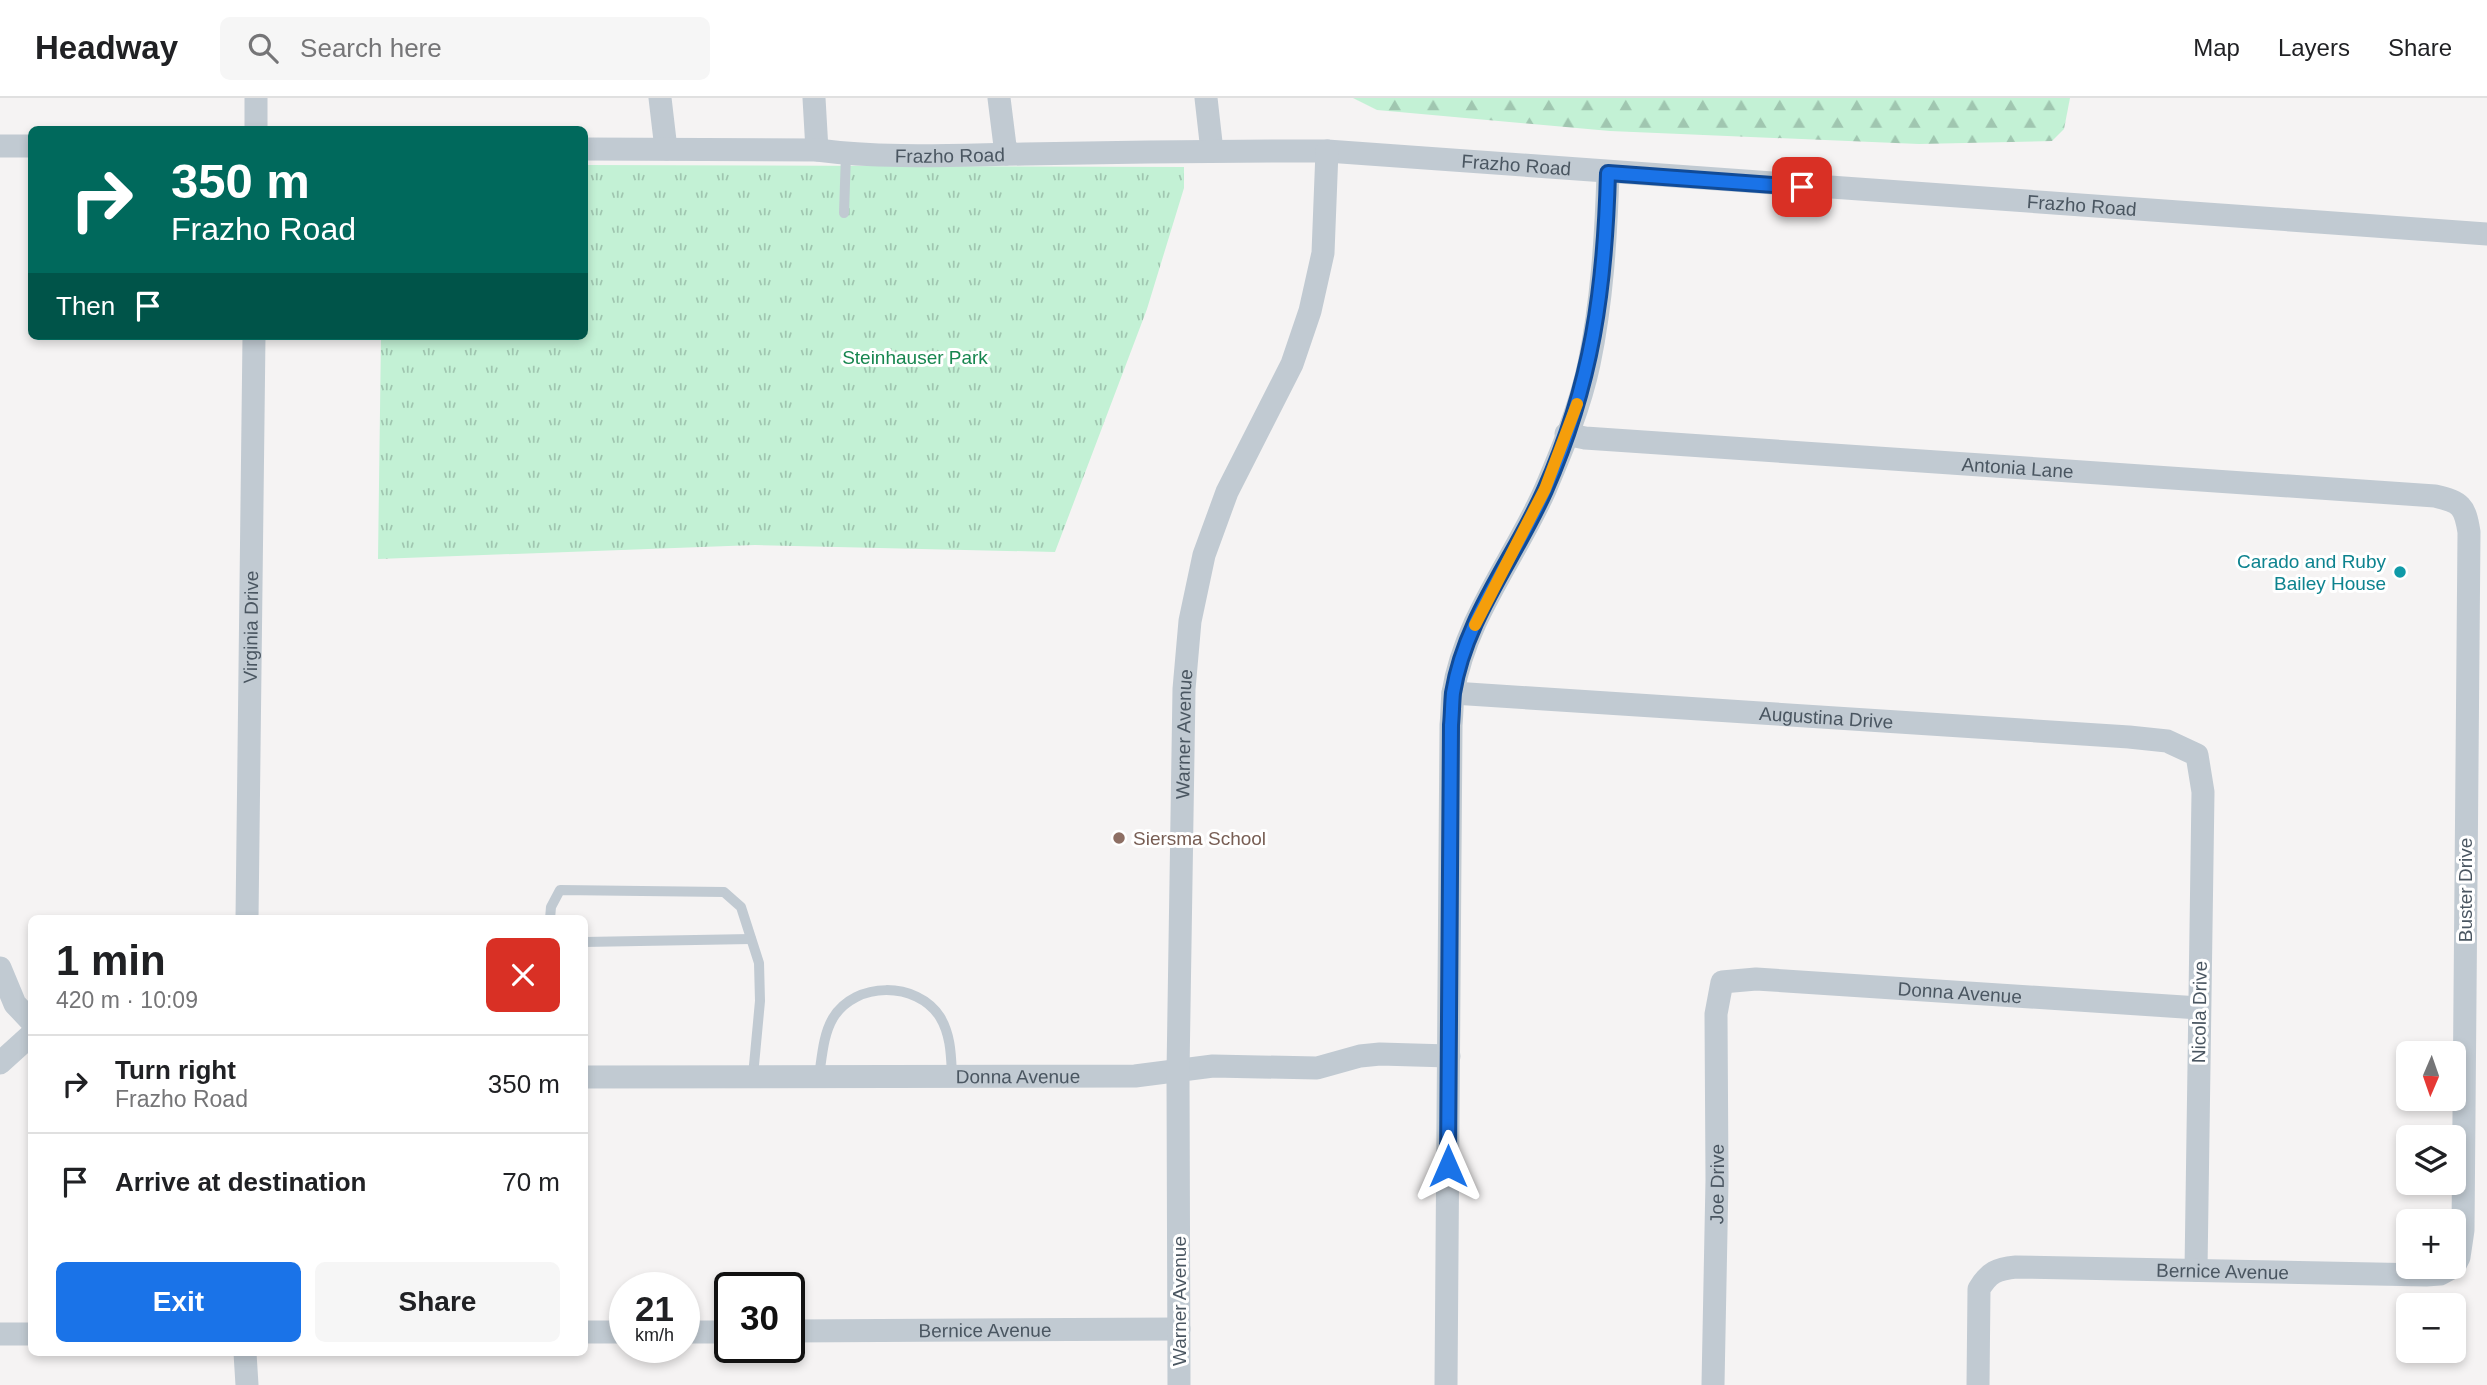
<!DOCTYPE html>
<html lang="en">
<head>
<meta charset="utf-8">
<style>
  body { margin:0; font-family:Helvetica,sans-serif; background:#f6f6f6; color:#202124; height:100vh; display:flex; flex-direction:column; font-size:26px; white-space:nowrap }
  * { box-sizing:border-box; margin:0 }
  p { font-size:23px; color:#757577 }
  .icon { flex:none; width:38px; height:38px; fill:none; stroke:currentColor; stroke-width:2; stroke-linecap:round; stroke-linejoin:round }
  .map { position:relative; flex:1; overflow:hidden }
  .details { position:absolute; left:28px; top:817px; width:560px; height:441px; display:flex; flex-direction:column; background:#fff; border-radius:10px; box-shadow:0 4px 10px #0003 }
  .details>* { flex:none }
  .banner { position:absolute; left:28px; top:28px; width:560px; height:214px; border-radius:10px; box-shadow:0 4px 10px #0003; background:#00695c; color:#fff; overflow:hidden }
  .needle { width:46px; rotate:182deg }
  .tools { position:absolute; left:2396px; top:943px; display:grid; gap:14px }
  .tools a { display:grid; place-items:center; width:70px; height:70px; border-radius:10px; background:#fff; box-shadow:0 4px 10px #0003; font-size:35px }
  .speed { position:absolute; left:609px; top:1174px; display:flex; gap:14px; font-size:35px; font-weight:700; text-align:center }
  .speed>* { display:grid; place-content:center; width:91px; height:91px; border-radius:50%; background:#fff; box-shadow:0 4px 10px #0003; line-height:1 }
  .speed small { font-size:18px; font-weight:400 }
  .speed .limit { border:4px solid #111; border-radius:10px; background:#fff; color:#111 }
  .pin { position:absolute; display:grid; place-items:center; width:60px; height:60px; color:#fff; margin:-30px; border-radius:14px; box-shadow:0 4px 10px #0006 }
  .me { position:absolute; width:77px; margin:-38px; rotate:0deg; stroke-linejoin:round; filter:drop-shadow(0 0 5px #0008) }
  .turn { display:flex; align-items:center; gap:24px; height:147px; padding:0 28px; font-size:32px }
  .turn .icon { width:91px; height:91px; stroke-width:2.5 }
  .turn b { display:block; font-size:49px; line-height:60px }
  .then { display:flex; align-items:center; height:66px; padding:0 28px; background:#0003; gap:14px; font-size:26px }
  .round { display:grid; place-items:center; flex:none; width:74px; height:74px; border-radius:10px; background:#f6f6f6 }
  .summary { display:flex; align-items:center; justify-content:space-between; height:119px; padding:0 28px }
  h1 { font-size:42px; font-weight:600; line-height:52px }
  .primary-button { display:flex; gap:14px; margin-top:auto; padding:14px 28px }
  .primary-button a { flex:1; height:80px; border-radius:10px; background:#1a73e8; color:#fff; font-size:28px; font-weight:600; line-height:80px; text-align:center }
  .primary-button a+a { background:#f6f6f6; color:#202124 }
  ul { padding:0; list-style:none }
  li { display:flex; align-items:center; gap:21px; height:98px; padding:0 28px; border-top:2px solid #e0e0e0 }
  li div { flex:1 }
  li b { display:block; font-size:26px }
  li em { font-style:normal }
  header { display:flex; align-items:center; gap:42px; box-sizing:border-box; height:98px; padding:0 35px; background:#fff; border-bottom:2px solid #e0e0e0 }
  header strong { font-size:33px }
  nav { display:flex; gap:38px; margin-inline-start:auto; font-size:24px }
  .search { width:490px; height:63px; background:#f6f6f6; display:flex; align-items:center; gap:18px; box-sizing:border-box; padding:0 24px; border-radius:10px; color:#757577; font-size:26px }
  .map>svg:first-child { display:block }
  .forest { fill:url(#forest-firs) }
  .park { fill:url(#park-tufts) }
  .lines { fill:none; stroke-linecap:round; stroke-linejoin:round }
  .lane { stroke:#c1cad2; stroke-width:10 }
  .street { stroke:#c1cad2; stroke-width:23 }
  .route-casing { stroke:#114b97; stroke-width:18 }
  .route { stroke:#1a73e8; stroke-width:12 }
  .slow { stroke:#f59e0b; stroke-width:12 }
  .culture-dot { fill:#0f9aa8; stroke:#fff; stroke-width:2.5 }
  .education-dot { fill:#8d6e63; stroke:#fff; stroke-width:2.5 }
  .labels { text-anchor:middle; stroke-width:6; stroke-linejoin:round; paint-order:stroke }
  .street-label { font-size:19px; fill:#4a5661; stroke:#fff }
  .park-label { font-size:19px; fill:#17864f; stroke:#fff }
  .culture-label { font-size:19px; fill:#0d838f; stroke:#fff; text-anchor:end }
  .education-label { font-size:19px; fill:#785e54; stroke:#fff; text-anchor:start }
</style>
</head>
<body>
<header>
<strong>Headway</strong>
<div class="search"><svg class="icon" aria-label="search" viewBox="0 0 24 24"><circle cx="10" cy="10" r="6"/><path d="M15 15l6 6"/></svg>Search here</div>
<nav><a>Map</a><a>Layers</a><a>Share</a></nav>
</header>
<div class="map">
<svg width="2487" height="1287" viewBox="0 0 2487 1287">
  <defs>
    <pattern id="forest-firs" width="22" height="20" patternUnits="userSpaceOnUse" patternTransform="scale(1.75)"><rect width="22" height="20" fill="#c3f1d5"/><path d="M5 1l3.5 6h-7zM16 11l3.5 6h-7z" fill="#a0c6b0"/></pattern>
    <pattern id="park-tufts" width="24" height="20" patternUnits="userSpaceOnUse" patternTransform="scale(1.75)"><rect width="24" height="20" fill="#c3f1d5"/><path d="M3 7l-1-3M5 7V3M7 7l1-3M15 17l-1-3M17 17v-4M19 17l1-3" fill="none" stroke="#a0c6b0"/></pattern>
  </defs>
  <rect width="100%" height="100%" fill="#f5f3f3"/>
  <path class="forest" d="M 1353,0 L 2070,0 L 2064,31 L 2052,43 L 1919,46 L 1610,33 L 1377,12 Z"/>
  <path class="park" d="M 585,67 L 1184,69 L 1184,90 L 1147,211 L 1055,454 L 755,447 L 378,461 L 381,238 L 584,238 Z"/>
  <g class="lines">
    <g class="lane">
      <path d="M 844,115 L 846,56"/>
      <path d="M 550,821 L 551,809 L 560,792 L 724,794 L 741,809 L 759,865 L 760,903 L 753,978"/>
      <path d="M 584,844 L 751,841"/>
      <path d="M 819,978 C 822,959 823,937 833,920 C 855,883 917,883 940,919 C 951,937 951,958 952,977"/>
    </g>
    <g class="street">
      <path d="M 256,0 L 256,32"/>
      <path d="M 660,0 L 666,51"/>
      <path d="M 814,0 L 817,52"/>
      <path d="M 999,0 L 1006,56"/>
      <path d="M 1206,0 L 1212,53"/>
      <path d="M 0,48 L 32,48"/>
      <path id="s1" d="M 584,51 L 817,52 C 885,61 956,57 1024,56 C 1125,54 1226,53 1327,53 L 2487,136"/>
      <path id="s2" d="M 1566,336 L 1585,340 L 2435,398 C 2461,404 2465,408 2469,434 L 2463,1132 L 2459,1159 L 2454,1169"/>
      <path id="s3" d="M 1453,595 L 2129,639 L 2167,643 L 2197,657 L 2203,694 L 2196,1172"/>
      <path id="s4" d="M 247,821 L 254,238"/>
      <path d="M 0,870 L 15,906 L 32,924"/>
      <path d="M 0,965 L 32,936"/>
      <path id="s5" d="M 584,979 L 1135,978 L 1213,968 L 1317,970 L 1360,958 L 1380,956 L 1449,958"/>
      <path id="s6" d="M 789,1233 L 1179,1231"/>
      <path d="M 584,1234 L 625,1234"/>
      <path d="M 684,1234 L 730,1234"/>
      <path d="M 0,1236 L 32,1236"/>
      <path d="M 245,1255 L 247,1287"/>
      <path id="s7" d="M 1179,1287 L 1178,974 L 1184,591 L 1190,523 L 1204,457 L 1227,394 L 1292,266 L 1310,213 L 1323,155 L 1327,53"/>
      <path d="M 1446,1287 L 1451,627 C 1452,617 1452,605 1453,595 C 1465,520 1515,460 1545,392 C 1562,352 1580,309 1589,266 C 1602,203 1606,139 1608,75"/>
      <path id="s8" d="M 1713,1287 L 1717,1082 L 1716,916 L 1722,884 L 1756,881 L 2199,910"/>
      <path id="s9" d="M 1978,1287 L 1979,1191 C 1989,1174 1997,1171 2016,1169 L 2426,1177 L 2440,1176 L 2453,1169"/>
    </g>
  </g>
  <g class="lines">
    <defs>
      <path id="route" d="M 1448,1068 L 1451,627 C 1452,617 1452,605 1453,595 C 1465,520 1515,460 1545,392 C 1592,286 1605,190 1608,75 L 1802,89"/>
    </defs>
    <use href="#route" class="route-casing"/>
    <use href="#route" class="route"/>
    <path class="slow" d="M 1475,527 L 1545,391 L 1577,306"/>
  </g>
  <circle class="culture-dot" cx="2400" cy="474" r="7"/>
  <circle class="education-dot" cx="1119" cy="740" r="7"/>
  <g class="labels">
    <g class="street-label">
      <text dy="7" stroke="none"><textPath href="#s1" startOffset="366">Frazho Road</textPath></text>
      <text dy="7" stroke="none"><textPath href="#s1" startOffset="933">Frazho Road</textPath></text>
      <text dy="7" stroke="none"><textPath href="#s1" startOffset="1500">Frazho Road</textPath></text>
      <text dy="7" stroke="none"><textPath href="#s2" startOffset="453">Antonia Lane</textPath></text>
      <text dy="7" stroke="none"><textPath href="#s4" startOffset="292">Virginia Drive</textPath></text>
      <text dy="7" stroke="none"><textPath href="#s3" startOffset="374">Augustina Drive</textPath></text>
      <text dy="7" stroke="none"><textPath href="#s7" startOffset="651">Warner Avenue</textPath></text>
      <text transform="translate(2465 792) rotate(-90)" y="7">Buster Drive</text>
      <text dy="7" stroke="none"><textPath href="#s8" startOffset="642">Donna Avenue</textPath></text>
      <text transform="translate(2199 914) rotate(-89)" y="7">Nicola Drive</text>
      <text dy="7" stroke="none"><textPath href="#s5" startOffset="434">Donna Avenue</textPath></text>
      <text dy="7" stroke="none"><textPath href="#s8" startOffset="201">Joe Drive</textPath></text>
      <text dy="7" stroke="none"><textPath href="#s9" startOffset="348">Bernice Avenue</textPath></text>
      <text transform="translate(1179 1203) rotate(-90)" y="7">Warner Avenue</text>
      <text dy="7" stroke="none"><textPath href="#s6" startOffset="196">Bernice Avenue</textPath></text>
    </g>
    <g class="park-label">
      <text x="915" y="266">Steinhauser Park</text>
    </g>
    <g class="culture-label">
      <text x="2386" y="470">Carado and Ruby<tspan x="2386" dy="22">Bailey House</tspan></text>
    </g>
    <g class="education-label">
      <text x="1133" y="747">Siersma School</text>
    </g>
  </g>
</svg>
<div class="tools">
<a><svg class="needle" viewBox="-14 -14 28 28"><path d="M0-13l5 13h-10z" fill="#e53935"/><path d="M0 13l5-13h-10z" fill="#757577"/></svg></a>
<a><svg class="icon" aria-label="layers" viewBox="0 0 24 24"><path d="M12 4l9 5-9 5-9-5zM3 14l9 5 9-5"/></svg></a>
<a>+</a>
<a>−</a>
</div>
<div class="speed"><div>21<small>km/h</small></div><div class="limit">30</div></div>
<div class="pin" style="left:1802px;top:89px;background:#d93025"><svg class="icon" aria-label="arrive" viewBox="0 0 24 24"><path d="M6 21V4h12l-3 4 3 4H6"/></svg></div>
<svg class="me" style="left:1448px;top:1068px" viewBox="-20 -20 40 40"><path d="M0-17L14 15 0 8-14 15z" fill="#1a73e8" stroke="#fff" stroke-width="4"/></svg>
<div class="banner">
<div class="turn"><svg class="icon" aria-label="right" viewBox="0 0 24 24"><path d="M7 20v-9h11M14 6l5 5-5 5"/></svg><div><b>350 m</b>Frazho Road</div></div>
<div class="then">Then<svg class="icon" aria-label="arrive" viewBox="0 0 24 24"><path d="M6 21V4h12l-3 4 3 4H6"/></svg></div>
</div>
<section class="details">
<div class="summary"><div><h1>1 min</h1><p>420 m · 10:09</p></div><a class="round" style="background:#d93025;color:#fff"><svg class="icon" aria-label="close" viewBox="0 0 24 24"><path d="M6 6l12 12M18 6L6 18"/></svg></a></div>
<ul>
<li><svg class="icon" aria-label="right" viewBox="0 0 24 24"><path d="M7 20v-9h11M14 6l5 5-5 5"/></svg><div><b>Turn right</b><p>Frazho Road</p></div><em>350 m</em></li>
<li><svg class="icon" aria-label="arrive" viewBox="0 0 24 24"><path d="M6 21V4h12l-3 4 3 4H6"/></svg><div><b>Arrive at destination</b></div><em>70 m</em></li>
</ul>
<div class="primary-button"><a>Exit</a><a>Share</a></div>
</section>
</div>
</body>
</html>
